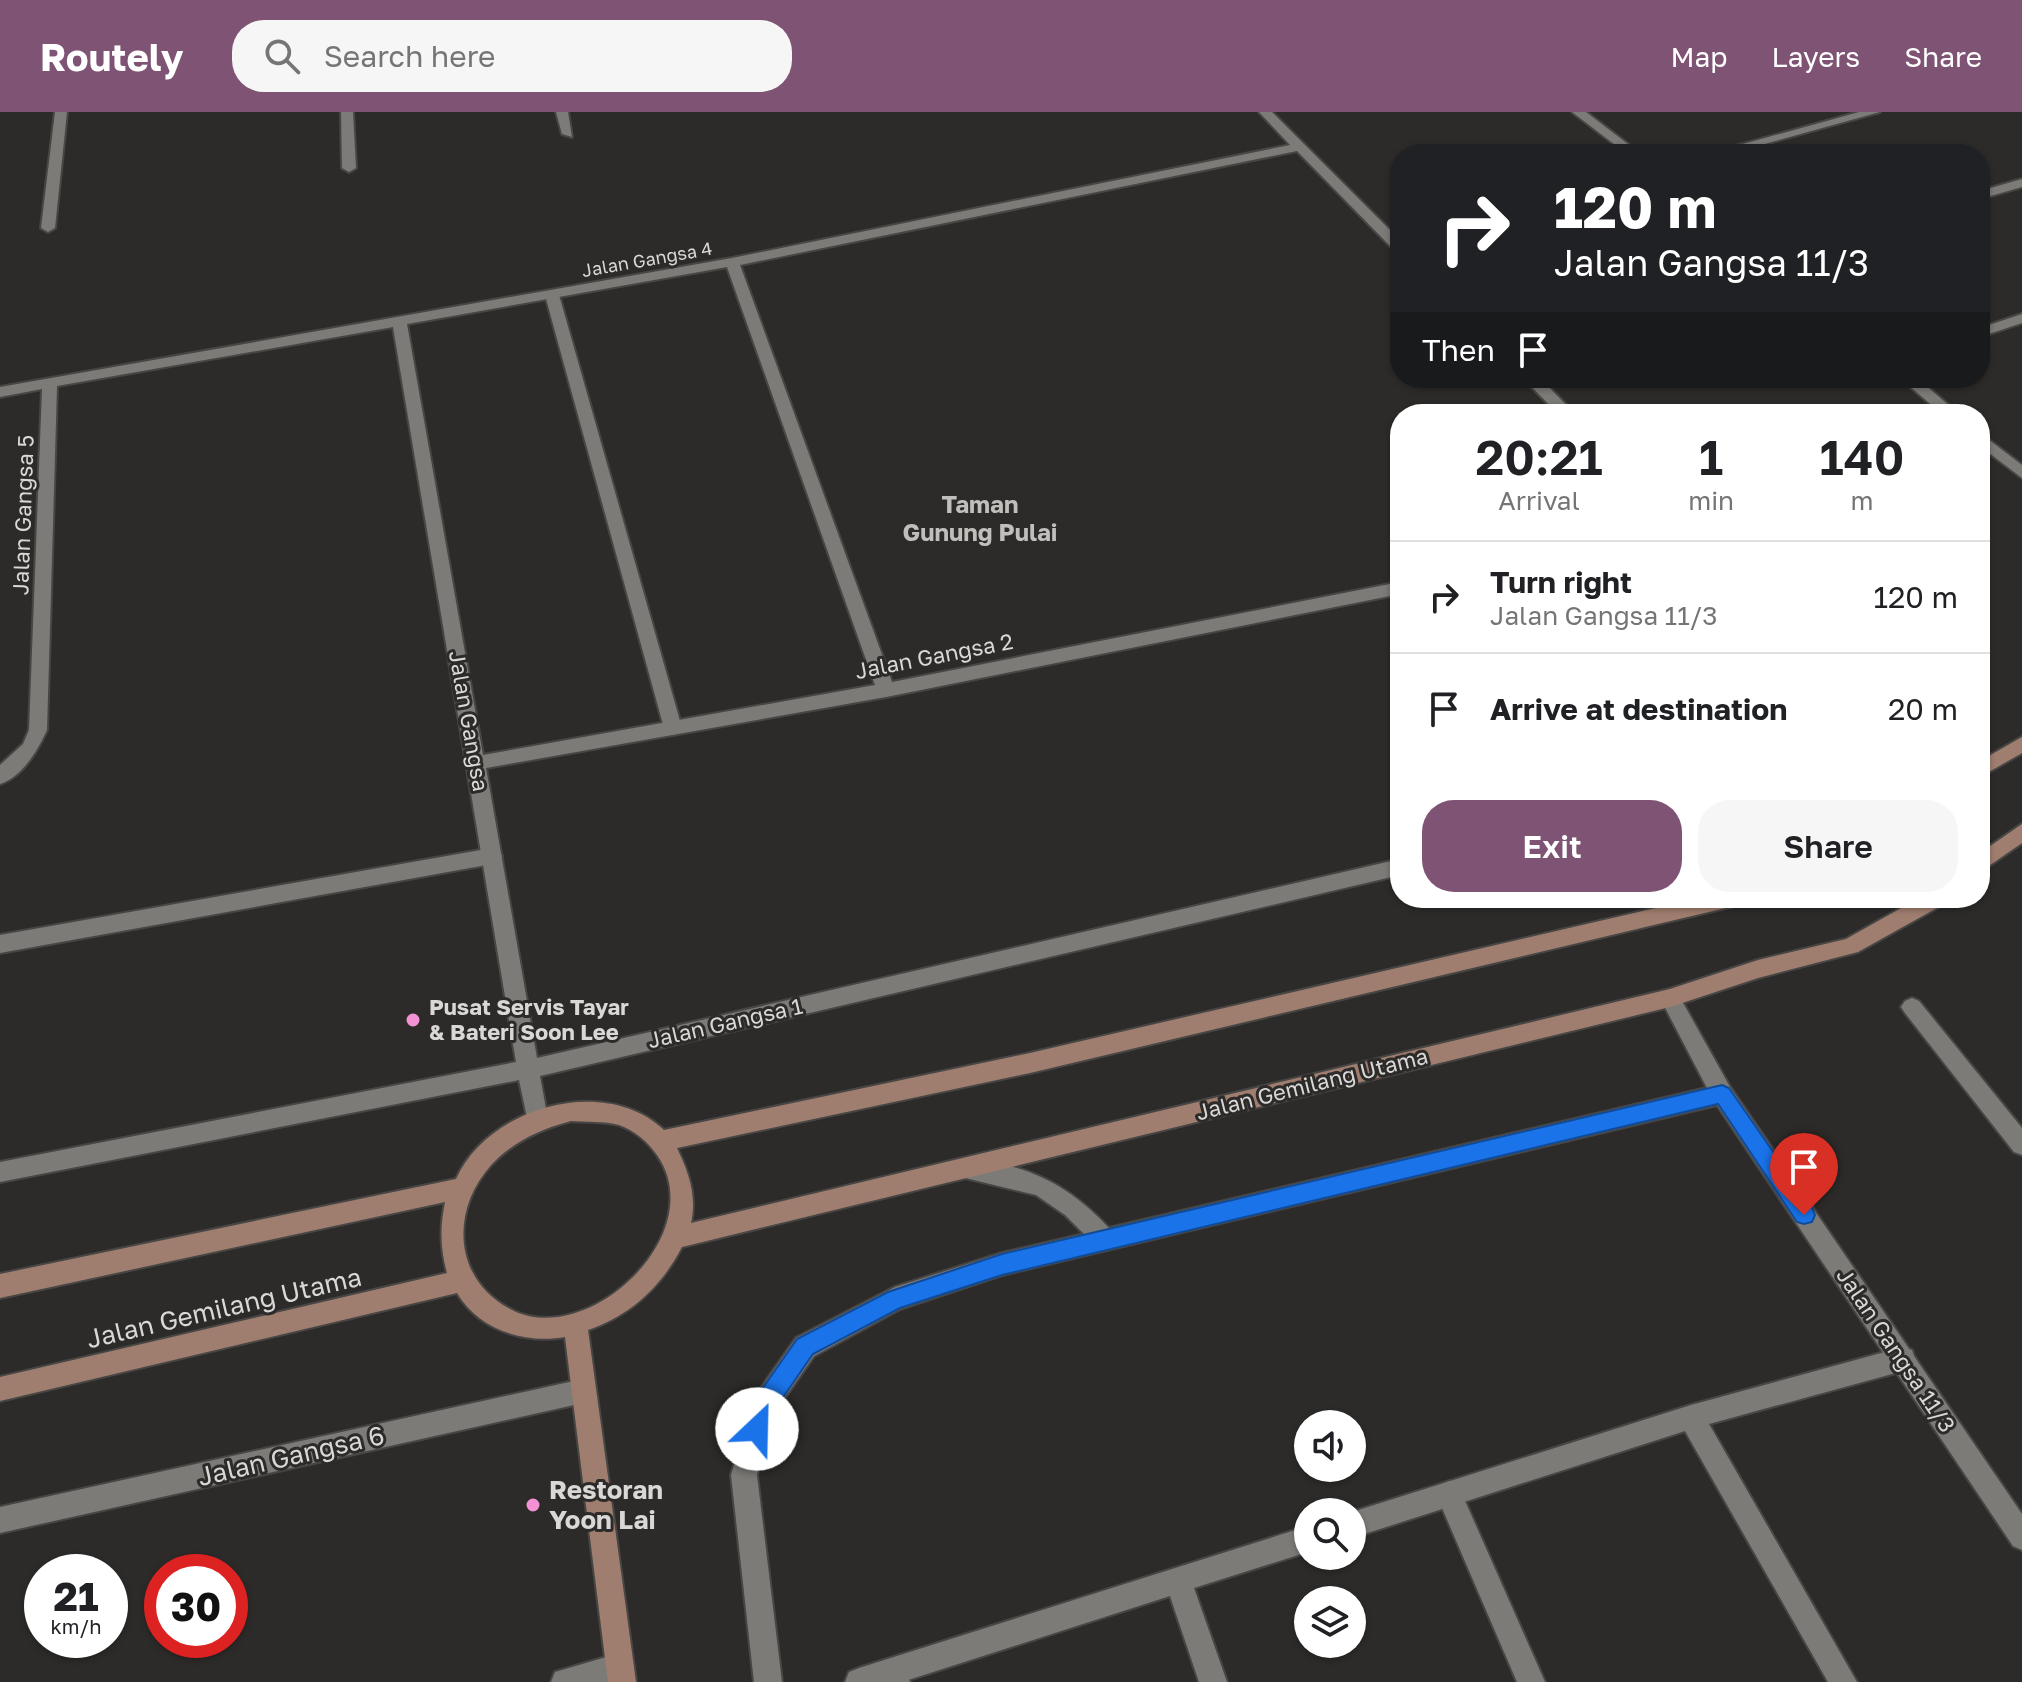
<!DOCTYPE html>
<html lang="en">
<head>
<meta charset="utf-8">
<style>
  body { margin:0; font-family:"Golos Text",sans-serif; background:#f6f6f6; color:#202124; height:100vh; display:flex; flex-direction:column; font-size:30px; white-space:nowrap }
  * { box-sizing:border-box; margin:0 }
  p { font-size:26px; color:#757577 }
  .icon { flex:none; width:44px; height:44px; fill:none; stroke:currentColor; stroke-width:2; stroke-linecap:round; stroke-linejoin:round }
  .map { position:relative; flex:1; overflow:hidden }
  .sheet { position:absolute; left:1390px; top:292px; width:600px; height:504px; display:flex; flex-direction:column; background:#fff; border-radius:32px; box-shadow:0 2px 6px #0004 }
  .sheet>* { flex:none }
  .banner { position:absolute; left:1390px; top:32px; width:600px; height:244px; border-radius:32px; box-shadow:0 2px 6px #0004; background:#202124; color:#fff; overflow:hidden }
  .controls { position:absolute; left:1294px; top:1298px; display:grid; gap:16px }
  .controls a { display:grid; place-items:center; width:72px; height:72px; border-radius:50%; background:#fff; box-shadow:0 2px 6px #0004; font-size:40px }
  .speed { position:absolute; left:24px; top:1442px; display:flex; gap:16px; font-size:40px; font-weight:700; text-align:center }
  .speed>* { display:grid; place-content:center; width:104px; height:104px; border-radius:50%; background:#fff; box-shadow:0 2px 6px #0004; line-height:1 }
  .speed small { font-size:20px; font-weight:400 }
  .speed .limit { border:12px solid #d22; background:#fff; color:#111 }
  .pin { position:absolute; display:grid; place-items:center; width:68px; height:68px; color:#fff; margin:-82px -34px; border-radius:50% 50% 50% 0; rotate:-45deg; box-shadow:0 0 8px #0007 }
  .pin .icon { rotate:45deg }
  .me { position:absolute; width:88px; margin:-44px; rotate:24deg; stroke-linejoin:round; filter:drop-shadow(0 0 6px #0008) }
  .turn { display:flex; align-items:center; gap:28px; height:168px; padding:0 32px; font-size:36px }
  .turn .icon { width:104px; height:104px; stroke-width:2.5 }
  .turn b { display:block; font-size:56px; line-height:68px }
  .then { display:flex; align-items:center; height:76px; padding:0 32px; background:#0003; gap:16px; font-size:30px }
  .eta { display:flex; justify-content:space-evenly; align-items:center; height:136px; text-align:center }
  .eta b { font-size:48px; font-weight:600; line-height:56px }
  .action { display:flex; gap:16px; margin-top:auto; padding:16px 32px }
  .action a { flex:1; height:92px; border-radius:32px; background:#7f5374; color:#fff; font-size:32px; font-weight:600; line-height:92px; text-align:center }
  .action a+a { background:#f6f6f6; color:#202124 }
  ul { padding:0; list-style:none }
  li { display:flex; align-items:center; gap:24px; height:112px; padding:0 32px; border-top:2px solid #e0e0e0 }
  li div { flex:1 }
  li b { display:block; font-size:30px }
  li em { font-style:normal }
  header { display:flex; align-items:center; gap:48px; box-sizing:border-box; height:112px; padding:0 40px; background:#7f5374; color:#fff }
  header strong { font-size:38px }
  nav { display:flex; gap:44px; margin-inline-start:auto; font-size:28px }
  .search { width:560px; height:72px; background:#f6f6f6; display:flex; align-items:center; gap:20px; box-sizing:border-box; padding:0 28px; border-radius:32px; color:#757577; font-size:30px }
  .map>svg:first-child { display:block }
  .lines { fill:none; stroke-linecap:round; stroke-linejoin:round }
  .lane-casing { stroke:#474644; stroke-width:4 }
  .street-casing { stroke:#474644; stroke-width:4 }
  .secondary-casing { stroke:#474644; stroke-width:4 }
  .lane { fill:#7c7b78; fill-rule:evenodd }
  .street { fill:#7c7b78; fill-rule:evenodd }
  .secondary { fill:#a07e6f; fill-rule:evenodd }
  .route { fill:#1a73e8; stroke:#114b97; stroke-width:2 }
  .poi-dot { fill:#f391d5; stroke:#2c2b29; stroke-width:3 }
  .labels { text-anchor:middle; stroke-width:6; stroke-linejoin:round; paint-order:stroke }
  .far-street-label { font-size:18px; fill:#d9d8d7; stroke:#2c2b29 }
  .street-label { font-size:22px; fill:#d9d8d7; stroke:#2c2b29 }
  .poi-label { font-size:22px; font-weight:bold; fill:#d9d8d7; stroke:#2c2b29; text-anchor:start }
  .neighbourhood-label { font-size:24px; font-weight:bold; fill:#c1bfbc; stroke:#2c2b29 }
  .near-street-label { font-size:26px; fill:#d9d8d7; stroke:#2c2b29 }
  .near-poi-label { font-size:26px; font-weight:bold; fill:#d9d8d7; stroke:#2c2b29; text-anchor:start }
</style>
</head>
<body>
<header>
<strong>Routely</strong>
<div class="search"><svg class="icon" aria-label="search" viewBox="0 0 24 24"><circle cx="10" cy="10" r="6"/><path d="M15 15l6 6"/></svg>Search here</div>
<nav><a>Map</a><a>Layers</a><a>Share</a></nav>
</header>
<div class="map">
<svg width="2022" height="1570" viewBox="0 0 2022 1570">
  <rect width="100%" height="100%" fill="#2c2b29"/>
  <g class="lines">
    <defs>
      <g id="lane">
        <path d="M 2022,67 L 2022,75 L 1980,87 L 1980,79 Z"/>
        <path d="M 552,179 L 559,183 L 682,616 L 673,623 L 664,616 L 545,183 Z"/>
        <path d="M 492,736 L 499,738 L 502,744 L 499,750 L 492,752 L 0,841 L 0,823 Z"/>
        <path d="M 1912,886 L 1919,889 L 2022,1016 L 2022,1043 L 2014,1040 L 1905,901 L 1901,895 L 1905,889 Z"/>
        <path d="M 1903,1235 L 1912,1238 L 1915,1247 L 1912,1256 L 1903,1259 L 1709,1312 L 1857,1570 L 1828,1570 L 1685,1319 L 1352,1426 L 1352,1400 L 1691,1293 Z"/>
        <path d="M 1308,1414 L 1308,1440 L 1194,1476 L 1227,1570 L 1199,1570 L 1170,1484 L 902,1570 L 845,1570 L 849,1560 L 859,1556 Z"/>
        <path d="M 620,1541 L 630,1545 L 634,1555 L 630,1565 L 615,1570 L 551,1570 L 555,1560 Z"/>
      </g>
      <g id="street">
        <path d="M 55,0 L 67,0 L 55,116 L 48,120 L 41,116 Z"/>
        <path d="M 341,0 L 353,0 L 356,56 L 349,60 L 342,56 Z"/>
        <path d="M 556,0 L 568,0 L 572,25 L 562,22 Z"/>
        <path d="M 1259,0 L 1272,0 L 1400,128 L 1400,140 L 1395,139 L 1297,39 L 740,153 L 892,570 L 1400,470 L 1400,482 L 886,585 L 486,656 L 537,946 L 1400,747 L 1400,763 L 540,964 L 548,1008 L 545,1015 L 537,1018 L 529,1015 L 519,968 L 0,1070 L 0,1050 L 516,950 L 393,215 L 57,274 L 47,618 C 38,638 22,665 0,672 L 0,653 L 23,632 L 29,618 L 42,277 L 0,285 L 0,275 L 732,146 L 1290,33 ZM 727,155 L 875,573 L 483,643 L 407,212 Z"/>
        <path d="M 1572,0 L 1586,0 L 1641,42 L 1627,42 Z"/>
        <path d="M 1859,0 L 1880,0 L 1728,42 L 1707,42 Z"/>
        <path d="M 2022,202 L 2022,211 L 1980,225 L 1980,216 Z"/>
        <path d="M 1523,266 L 1540,266 L 1575,302 L 1558,302 Z"/>
        <path d="M 1900,266 L 1917,266 L 1959,302 L 1942,302 Z"/>
        <path d="M 1980,321 L 2022,353 L 2022,366 L 1980,334 Z"/>
        <path d="M 1670,877 L 1677,880 L 1730,975 L 2022,1402 L 2022,1438 L 2013,1434 L 1717,993 L 1002,1163 L 900,1197 L 814,1244 L 774,1301 L 757,1363 L 782,1570 L 754,1570 L 731,1363 L 754,1286 L 796,1226 L 895,1175 L 1002,1141 L 1084,1122 L 1065,1103 L 1036,1083 L 957,1064 L 954,1057 L 957,1050 C 969,1045 982,1048 995,1051 C 1042,1059 1076,1081 1109,1116 L 1707,976 L 1660,886 L 1663,880 Z"/>
        <path d="M 583,1267 L 592,1270 L 595,1279 L 592,1288 L 583,1291 L 0,1421 L 0,1395 Z"/>
        <path d="M 1449,1369 L 1458,1373 L 1545,1570 L 1517,1570 L 1436,1382 L 1440,1373 Z"/>
        <path d="M 893,1547 L 903,1551 L 910,1570 L 882,1570 L 879,1561 L 883,1551 Z"/>
      </g>
      <g id="secondary">
        <path d="M 2022,625 L 2022,641 L 1980,665 L 1980,649 Z"/>
        <path d="M 2022,712 L 2022,731 L 1980,760 L 1980,741 Z"/>
        <path d="M 1699,786 L 1744,786 L 1741,792 L 1734,794 L 1030,961 L 677,1036 C 689,1061 697,1084 691,1111 L 1670,877 L 1758,848 L 1846,827 L 1919,786 L 1947,786 L 1944,792 L 1858,840 L 1758,866 L 1670,895 L 682,1135 C 661,1175 631,1203 588,1218 L 636,1570 L 608,1570 L 565,1225 C 524,1232 479,1218 457,1181 L 0,1289 L 0,1265 L 447,1161 C 440,1136 440,1115 445,1090 L 0,1186 L 0,1162 L 456,1067 C 488,995 605,962 664,1018 L 1030,941 ZM 571,1009 C 587,1010 604,1009 619,1013 C 634,1018 648,1030 657,1043 C 711,1120 591,1235 514,1199 C 453,1170 449,1099 492,1052 C 514,1029 541,1017 571,1009 Z"/>
      </g>
    </defs>
    <use href="#lane" class="lane-casing"/>
    <use href="#street" class="street-casing"/>
    <use href="#secondary" class="secondary-casing"/>
    <use href="#lane" class="lane"/>
    <use href="#street" class="street"/>
    <use href="#secondary" class="secondary"/>
  </g>
  <path class="route" d="M 1722,973 L 1729,976 L 1812,1096 L 1815,1103 L 1812,1110 L 1804,1112 L 1797,1110 L 1718,992 L 1002,1163 L 900,1196 L 813,1242 L 773,1300 L 765,1325 L 757,1329 L 749,1325 L 745,1317 L 755,1287 L 797,1227 L 888,1180 L 1002,1142 Z"/>
  <g class="poi-dot">
    <circle cx="413" cy="908" r="8"/>
    <circle cx="533" cy="1393" r="8"/>
  </g>
  <g class="labels">
    <g class="far-street-label">
      <text transform="translate(647 148) rotate(-10)" y="6">Jalan Gangsa 4</text>
    </g>
    <g class="street-label">
      <text transform="translate(23 403) rotate(-88)" y="8">Jalan Gangsa 5</text>
      <text transform="translate(934 544) rotate(-11)" y="8">Jalan Gangsa 2</text>
      <text transform="translate(469 609) rotate(80)" y="8">Jalan Gangsa</text>
      <text transform="translate(725 911) rotate(-13)" y="8">Jalan Gangsa 1</text>
      <text transform="translate(1312 972) rotate(-14)" y="8">Jalan Gemilang Utama</text>
      <text transform="translate(1896 1238) rotate(56)" y="8">Jalan Gangsa 11/3</text>
    </g>
    <g class="poi-label">
      <text x="429" y="903">Pusat Servis Tayar<tspan x="429" dy="25">&amp; Bateri Soon Lee</tspan></text>
    </g>
    <g class="neighbourhood-label">
      <text x="980" y="401">Taman<tspan x="980" dy="28">Gunung Pulai</tspan></text>
    </g>
    <g class="near-street-label">
      <text transform="translate(224 1196) rotate(-13)" y="9">Jalan Gemilang Utama</text>
      <text transform="translate(291 1344) rotate(-13)" y="9">Jalan Gangsa 6</text>
    </g>
    <g class="near-poi-label">
      <text x="549" y="1387">Restoran<tspan x="549" dy="30">Yoon Lai</tspan></text>
    </g>
  </g>
</svg>
<div class="controls">
<a><svg class="icon" aria-label="sound" viewBox="0 0 24 24"><path d="M4 9h4l5-4v14l-5-4H4zM17 9q2 3 0 6"/></svg></a>
<a><svg class="icon" aria-label="search" viewBox="0 0 24 24"><circle cx="10" cy="10" r="6"/><path d="M15 15l6 6"/></svg></a>
<a><svg class="icon" aria-label="layers" viewBox="0 0 24 24"><path d="M12 4l9 5-9 5-9-5zM3 14l9 5 9-5"/></svg></a>
</div>
<div class="speed"><div>21<small>km/h</small></div><div class="limit">30</div></div>
<div class="pin" style="left:1804px;top:1103px;background:#d93025"><svg class="icon" aria-label="arrive" viewBox="0 0 24 24"><path d="M6 21V4h12l-3 4 3 4H6"/></svg></div>
<svg class="me" style="left:757px;top:1317px" viewBox="-20 -20 40 40"><circle r="19" fill="#fff"/><path d="M0-13L10 11 0 6-10 11z" fill="#1a73e8"/></svg>
<div class="banner">
<div class="turn"><svg class="icon" aria-label="right" viewBox="0 0 24 24"><path d="M7 20v-9h11M14 6l5 5-5 5"/></svg><div><b>120 m</b>Jalan Gangsa 11/3</div></div>
<div class="then">Then<svg class="icon" aria-label="arrive" viewBox="0 0 24 24"><path d="M6 21V4h12l-3 4 3 4H6"/></svg></div>
</div>
<section class="sheet">
<div class="eta">
<div><b>20:21</b><p>Arrival</p></div>
<div><b>1</b><p>min</p></div>
<div><b>140</b><p>m</p></div>
</div>
<ul>
<li><svg class="icon" aria-label="right" viewBox="0 0 24 24"><path d="M7 20v-9h11M14 6l5 5-5 5"/></svg><div><b>Turn right</b><p>Jalan Gangsa 11/3</p></div><em>120 m</em></li>
<li><svg class="icon" aria-label="arrive" viewBox="0 0 24 24"><path d="M6 21V4h12l-3 4 3 4H6"/></svg><div><b>Arrive at destination</b></div><em>20 m</em></li>
</ul>
<div class="action"><a>Exit</a><a>Share</a></div>
</section>
</div>
</body>
</html>
